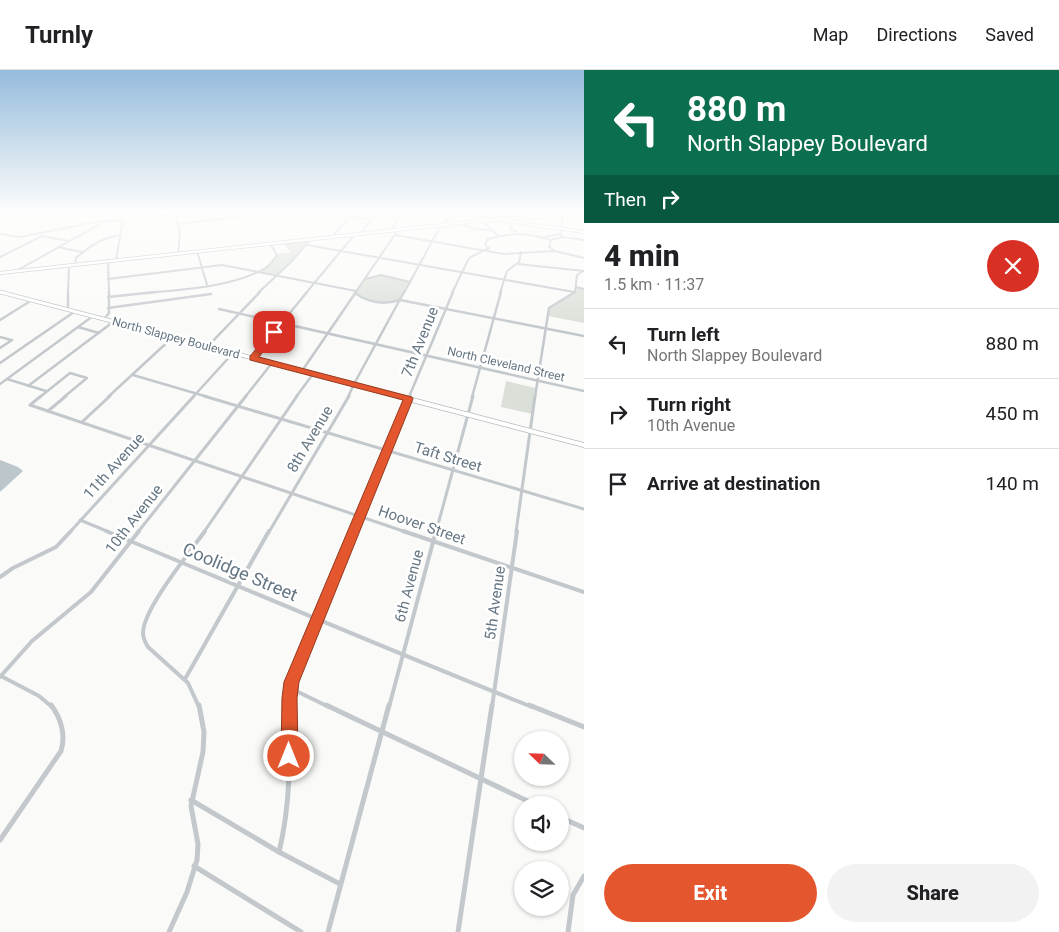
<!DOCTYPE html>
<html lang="en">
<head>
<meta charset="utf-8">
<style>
  body { margin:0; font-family:Roboto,sans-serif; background:#f2f2f2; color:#202124; height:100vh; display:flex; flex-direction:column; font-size:19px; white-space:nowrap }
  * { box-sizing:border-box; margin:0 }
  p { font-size:16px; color:#757577 }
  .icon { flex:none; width:28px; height:28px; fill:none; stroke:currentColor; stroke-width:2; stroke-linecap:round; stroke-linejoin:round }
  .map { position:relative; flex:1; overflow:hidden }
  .panel { display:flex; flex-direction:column; background:#fff; width:475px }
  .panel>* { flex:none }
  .guide { background:#0b6e4f; color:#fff; overflow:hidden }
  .needle { width:32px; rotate:293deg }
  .controls { position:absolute; left:514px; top:661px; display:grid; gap:10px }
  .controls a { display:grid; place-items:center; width:55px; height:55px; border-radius:50%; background:#fff; box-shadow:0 1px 4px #0004; font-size:25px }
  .pin { position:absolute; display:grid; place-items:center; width:42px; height:42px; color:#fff; margin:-21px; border-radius:10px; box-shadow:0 2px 8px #0006 }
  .me { position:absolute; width:55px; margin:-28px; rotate:0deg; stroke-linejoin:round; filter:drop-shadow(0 0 4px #0008) }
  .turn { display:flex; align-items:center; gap:18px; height:105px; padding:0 20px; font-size:22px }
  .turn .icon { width:65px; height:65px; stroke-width:2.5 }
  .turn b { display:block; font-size:35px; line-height:42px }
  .then { display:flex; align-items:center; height:48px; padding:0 20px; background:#0003; gap:10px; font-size:19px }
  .round { display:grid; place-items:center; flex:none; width:52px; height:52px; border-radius:26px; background:#f2f2f2 }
  .overview { display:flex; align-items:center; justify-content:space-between; height:85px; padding:0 20px }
  h1 { font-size:30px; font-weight:800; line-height:38px }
  .button { display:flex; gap:10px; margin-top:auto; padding:10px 20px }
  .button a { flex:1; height:58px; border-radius:30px; background:#e4572e; color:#fff; font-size:20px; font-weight:800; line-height:58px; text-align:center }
  .button a+a { background:#f2f2f2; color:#202124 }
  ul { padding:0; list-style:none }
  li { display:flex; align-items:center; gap:15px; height:70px; padding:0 20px; border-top:1px solid #e0e0e0 }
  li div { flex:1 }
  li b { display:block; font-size:19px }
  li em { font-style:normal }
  header { display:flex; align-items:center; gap:30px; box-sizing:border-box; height:70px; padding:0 25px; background:#fff; border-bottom:1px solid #e0e0e0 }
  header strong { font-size:24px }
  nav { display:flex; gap:28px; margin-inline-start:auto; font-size:18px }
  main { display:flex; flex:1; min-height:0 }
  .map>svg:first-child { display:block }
  .green { fill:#dadfd7 }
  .water { fill:#bbc7cb }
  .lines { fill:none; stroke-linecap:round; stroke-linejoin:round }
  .secondary-casing { stroke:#b3babf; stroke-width:4 }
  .primary-far2-casing { stroke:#b5babe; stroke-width:4 }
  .primary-far1-casing { stroke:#b5babe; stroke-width:4.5 }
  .primary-casing { stroke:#b5babe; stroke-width:5.5 }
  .minor-far4 { stroke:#c3c8cc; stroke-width:2 }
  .minor-far3 { stroke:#c3c8cc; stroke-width:2.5 }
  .minor-far2 { stroke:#c3c8cc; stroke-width:3 }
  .minor-far1 { stroke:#c3c8cc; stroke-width:4 }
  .minor { stroke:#c3c8cc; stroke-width:5 }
  .tertiary-far1 { stroke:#c3c8cc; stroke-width:2 }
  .tertiary { stroke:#c3c8cc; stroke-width:2.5 }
  .secondary { stroke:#fff; stroke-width:2.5 }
  .primary-far2 { stroke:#fff; stroke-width:2.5 }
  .primary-far1 { stroke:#fff; stroke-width:3 }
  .primary { stroke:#fff; stroke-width:4 }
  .route { fill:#e4572e; stroke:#94391e }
  .labels { text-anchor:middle; stroke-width:5; stroke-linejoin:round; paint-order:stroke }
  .far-street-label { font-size:12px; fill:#657683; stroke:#fff }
  .street-label { font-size:15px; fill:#657683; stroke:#fff }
  .near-street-label { font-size:18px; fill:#657683; stroke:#fff }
</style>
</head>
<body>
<header>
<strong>Turnly</strong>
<nav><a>Map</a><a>Directions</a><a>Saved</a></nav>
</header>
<main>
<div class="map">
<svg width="584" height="862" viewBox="0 0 584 862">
  <rect width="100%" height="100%" fill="#fafaf8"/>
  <g class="green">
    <path d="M 489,142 L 564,142 L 495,148 L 487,146 Z"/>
    <path d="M 310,169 L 286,197 L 276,205 L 258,202 L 275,190 L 277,184 L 291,182 L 282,172 Z"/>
    <path d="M 381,205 L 410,212 L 400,230 C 383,235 370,230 355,223 L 365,209 Z"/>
    <path d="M 576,217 L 584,219 L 584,253 L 548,246 C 551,229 564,231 576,222 Z"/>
    <path d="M 506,311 L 535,318 L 532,344 L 501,337 Z"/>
  </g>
  <path class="water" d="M 0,390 L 18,397 L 23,401 L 0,422 Z"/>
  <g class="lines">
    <defs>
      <g id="secondary">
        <path d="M 501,150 L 584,162"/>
        <path d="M 0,203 L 488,150 L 584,143"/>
      </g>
      <path id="primary-far2" d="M 0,222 L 5,223"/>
      <path id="primary-far1" d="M 0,222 L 402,327"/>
      <path id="primary" d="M 397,326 L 584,375"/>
    </defs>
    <use href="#secondary" class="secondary-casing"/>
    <use href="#primary-far2" class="primary-far2-casing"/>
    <use href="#primary-far1" class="primary-far1-casing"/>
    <use href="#primary" class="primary-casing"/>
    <g class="minor-far4">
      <path d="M 175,142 L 180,164 L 178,183"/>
      <path d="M 450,142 L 496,149"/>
      <path d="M 151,147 L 197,142"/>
      <path d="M 510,148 L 512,152 L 510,158 L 517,162"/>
      <path d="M 484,150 L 483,152 L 499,166"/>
      <path d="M 105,152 L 123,150 L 116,190"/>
      <path d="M 461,153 L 474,159 L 490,160"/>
      <path d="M 178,154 L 269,143"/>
      <path d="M 441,155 L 455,143"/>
      <path d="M 0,164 L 20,167 L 105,150"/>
      <path d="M 395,165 L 504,184 L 555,181 L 584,188"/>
      <path d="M 332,167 L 349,147 L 371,150"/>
      <path d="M 545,167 L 560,164"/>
      <path d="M 563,167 L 560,164 L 564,142"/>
      <path d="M 551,170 L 562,167 L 584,170"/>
      <path d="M 307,175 L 574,222"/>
      <path d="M 58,177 L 82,182"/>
      <path d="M 488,178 L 485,174 L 488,169 C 510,162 530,163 551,170 L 549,177 L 554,180"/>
      <path d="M 197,181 L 207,215"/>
      <path d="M 0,187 L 42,166 L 69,171"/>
      <path d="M 518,194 L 584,201"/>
      <path d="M 75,195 L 76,188 C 88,177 103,167 120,165"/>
      <path d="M 16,201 L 122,142"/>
      <path d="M 108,209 L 222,195 L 356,221"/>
      <path d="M 365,209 L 381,205 L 410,212"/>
      <path d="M 576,217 L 584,219"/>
      <path d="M 575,222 L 577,205 L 583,201"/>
      <path d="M 68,223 L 69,195"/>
      <path d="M 144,223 C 180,220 236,217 267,197 C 271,194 274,189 277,185 L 270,173"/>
      <path d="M 258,223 L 291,192 L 311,169"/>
      <path d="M 306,223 L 355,164"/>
      <path d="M 355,223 L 396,163 L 393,157 L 403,142"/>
      <path d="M 452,223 L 469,188 L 489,178"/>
      <path d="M 500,223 L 507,201 L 519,192 L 521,182"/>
      <path d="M 573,223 L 575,222"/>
    </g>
    <g class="minor-far3">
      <path d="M 355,223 C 369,233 384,235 400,230 L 584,266"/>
      <path d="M 108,227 L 156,222"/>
      <path d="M 108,238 L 211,224"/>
      <path d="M 68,239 L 68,222"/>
      <path d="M 219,239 L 584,321"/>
      <path d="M 0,250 L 32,230"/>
      <path d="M 78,257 L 99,263"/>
      <path d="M 0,267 L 11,270"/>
      <path d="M 208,276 L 260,222"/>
      <path d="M 0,278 L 12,270"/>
      <path d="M 253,288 L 307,222"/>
      <path d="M 0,293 L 74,242"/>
      <path d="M 302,301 L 356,222"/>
      <path d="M 133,305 L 208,327"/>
      <path d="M 7,309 L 46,321"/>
      <path d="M 28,316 L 113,252"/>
      <path d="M 40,327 L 70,303 L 87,308 L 64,327"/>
      <path d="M 108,327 L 173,267"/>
      <path d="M 193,327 L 233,283"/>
      <path d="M 245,327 L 272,293"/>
      <path d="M 296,327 L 313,304"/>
      <path d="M 348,327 L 354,314"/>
      <path d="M 409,327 L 453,222"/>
      <path d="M 472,327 L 501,222"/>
      <path d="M 535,327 L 549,238 L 575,222"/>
    </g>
    <g class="minor-far2">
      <path d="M 41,326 L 30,335 L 406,462"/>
      <path d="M 204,326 L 584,439"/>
      <path d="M 48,341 L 66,326"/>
      <path d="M 82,352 L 110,326"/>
      <path d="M 80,450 L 109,462"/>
      <path d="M 70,462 L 194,326"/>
      <path d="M 138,462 L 246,326"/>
      <path d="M 204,462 L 297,326"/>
      <path d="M 269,462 L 349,326"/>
      <path d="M 353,462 L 410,326"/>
      <path d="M 436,462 L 473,326"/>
      <path d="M 516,462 L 535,326"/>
    </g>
    <g class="minor-far1">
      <path d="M 106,461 C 248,520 389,580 532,637"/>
      <path d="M 403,461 L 584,522"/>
      <path d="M 0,507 L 13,498 L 56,477 L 71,461"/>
      <path d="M 1,606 L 39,626 L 52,637"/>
      <path d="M 0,607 L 32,571 L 91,522 L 139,461"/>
      <path d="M 185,609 L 269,461"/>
      <path d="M 290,618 L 329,637"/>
      <path d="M 199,637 L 188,613 L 148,577 C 145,572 143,568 143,563 C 143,539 190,482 205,461"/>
      <path d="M 289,637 L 291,612 L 354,461"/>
      <path d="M 389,637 L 436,461"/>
      <path d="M 492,637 L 517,461"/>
    </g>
    <g class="minor">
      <path d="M 326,635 L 536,735"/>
      <path d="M 529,635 L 584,657"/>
      <path d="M 191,730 L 279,782 L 340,814"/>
      <path d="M 560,747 L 584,758"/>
      <path d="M 0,770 L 61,681 C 66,665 61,648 51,635"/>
      <path d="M 279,782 C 291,733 290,685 289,635"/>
      <path d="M 194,796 L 301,862"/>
      <path d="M 169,862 L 187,822 L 197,790 L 198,774 L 191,736 L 203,682 L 204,662 L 199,635"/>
      <path d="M 328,862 L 389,635"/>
      <path d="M 458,862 L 492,635"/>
      <path d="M 568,862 L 573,825 L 584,806"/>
    </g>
    <g class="tertiary-far1">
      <path d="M 484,150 L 487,142"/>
      <path d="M 360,164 L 377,142"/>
      <path d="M 108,191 L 109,223"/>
      <path d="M 404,223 L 441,155"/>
    </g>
    <g class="tertiary">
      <path d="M 104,249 L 109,243 L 109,222"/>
      <path d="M 0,314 L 93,246"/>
      <path d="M 354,314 L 404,222"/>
    </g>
    <use href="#secondary" class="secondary"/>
    <use href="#primary-far2" class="primary-far2"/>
    <use href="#primary-far1" class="primary-far1"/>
    <use href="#primary" class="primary"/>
  </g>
  <linearGradient id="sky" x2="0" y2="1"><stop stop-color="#96bcdc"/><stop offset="0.54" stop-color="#fdfdfc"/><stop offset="1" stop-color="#fdfdfc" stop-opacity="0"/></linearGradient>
  <rect width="584" height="263" fill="url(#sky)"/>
  <path class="route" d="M 272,261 L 278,262 L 259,287 L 412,327 L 413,329 L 299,612 L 297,628 L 298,686 L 295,692 L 289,694 L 283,692 L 281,686 L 282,628 L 284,612 L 403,330 L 250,290 L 250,286 Z"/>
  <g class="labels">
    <g class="far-street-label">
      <text transform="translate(176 268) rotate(15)" y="4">North Slappey Boulevard</text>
      <text transform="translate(506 294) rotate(13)" y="4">North Cleveland Street</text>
    </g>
    <g class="street-label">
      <text transform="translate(420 272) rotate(-68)" y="5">7th Avenue</text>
      <text transform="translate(310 369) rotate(-59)" y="5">8th Avenue</text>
      <text transform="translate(448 387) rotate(17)" y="5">Taft Street</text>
      <text transform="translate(114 396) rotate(-48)" y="5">11th Avenue</text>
      <text transform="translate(134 449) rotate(-52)" y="5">10th Avenue</text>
      <text transform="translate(422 455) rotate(19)" y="5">Hoover Street</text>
      <text transform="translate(409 516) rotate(-75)" y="5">6th Avenue</text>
      <text transform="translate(495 533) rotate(-82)" y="5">5th Avenue</text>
    </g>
    <g class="near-street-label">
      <text transform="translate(240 502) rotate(23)" y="6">Coolidge Street</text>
    </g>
  </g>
</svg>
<div class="controls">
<a><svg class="needle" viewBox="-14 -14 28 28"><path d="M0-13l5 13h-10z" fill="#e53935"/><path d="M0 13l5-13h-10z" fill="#757577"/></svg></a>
<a><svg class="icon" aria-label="sound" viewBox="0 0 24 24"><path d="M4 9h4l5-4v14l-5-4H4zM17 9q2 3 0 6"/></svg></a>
<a><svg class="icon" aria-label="layers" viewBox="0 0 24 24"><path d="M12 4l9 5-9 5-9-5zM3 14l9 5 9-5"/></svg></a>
</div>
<div class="pin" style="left:274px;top:262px;background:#d93025"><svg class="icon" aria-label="arrive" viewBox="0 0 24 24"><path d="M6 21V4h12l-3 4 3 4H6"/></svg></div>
<svg class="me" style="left:289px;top:686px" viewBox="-20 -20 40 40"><circle r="17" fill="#e4572e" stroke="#fff" stroke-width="3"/><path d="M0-11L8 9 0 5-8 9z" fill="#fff"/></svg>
</div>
<section class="panel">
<div class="guide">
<div class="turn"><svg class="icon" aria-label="left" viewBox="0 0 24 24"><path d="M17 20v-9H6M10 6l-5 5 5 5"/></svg><div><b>880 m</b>North Slappey Boulevard</div></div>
<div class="then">Then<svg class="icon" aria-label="right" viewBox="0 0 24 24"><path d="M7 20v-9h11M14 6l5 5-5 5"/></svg></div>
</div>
<div class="overview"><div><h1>4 min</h1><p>1.5 km · 11:37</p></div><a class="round" style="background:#d93025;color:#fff"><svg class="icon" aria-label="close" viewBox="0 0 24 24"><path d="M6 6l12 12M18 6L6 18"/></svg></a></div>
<ul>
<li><svg class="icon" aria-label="left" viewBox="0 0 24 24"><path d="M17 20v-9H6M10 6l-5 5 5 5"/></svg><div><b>Turn left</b><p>North Slappey Boulevard</p></div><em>880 m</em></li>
<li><svg class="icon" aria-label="right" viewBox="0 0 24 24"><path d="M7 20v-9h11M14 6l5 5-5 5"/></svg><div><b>Turn right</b><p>10th Avenue</p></div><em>450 m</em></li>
<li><svg class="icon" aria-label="arrive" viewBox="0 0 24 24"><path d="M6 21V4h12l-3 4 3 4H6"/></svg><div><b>Arrive at destination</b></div><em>140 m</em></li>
</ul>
<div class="button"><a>Exit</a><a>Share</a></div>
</section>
</main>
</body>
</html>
